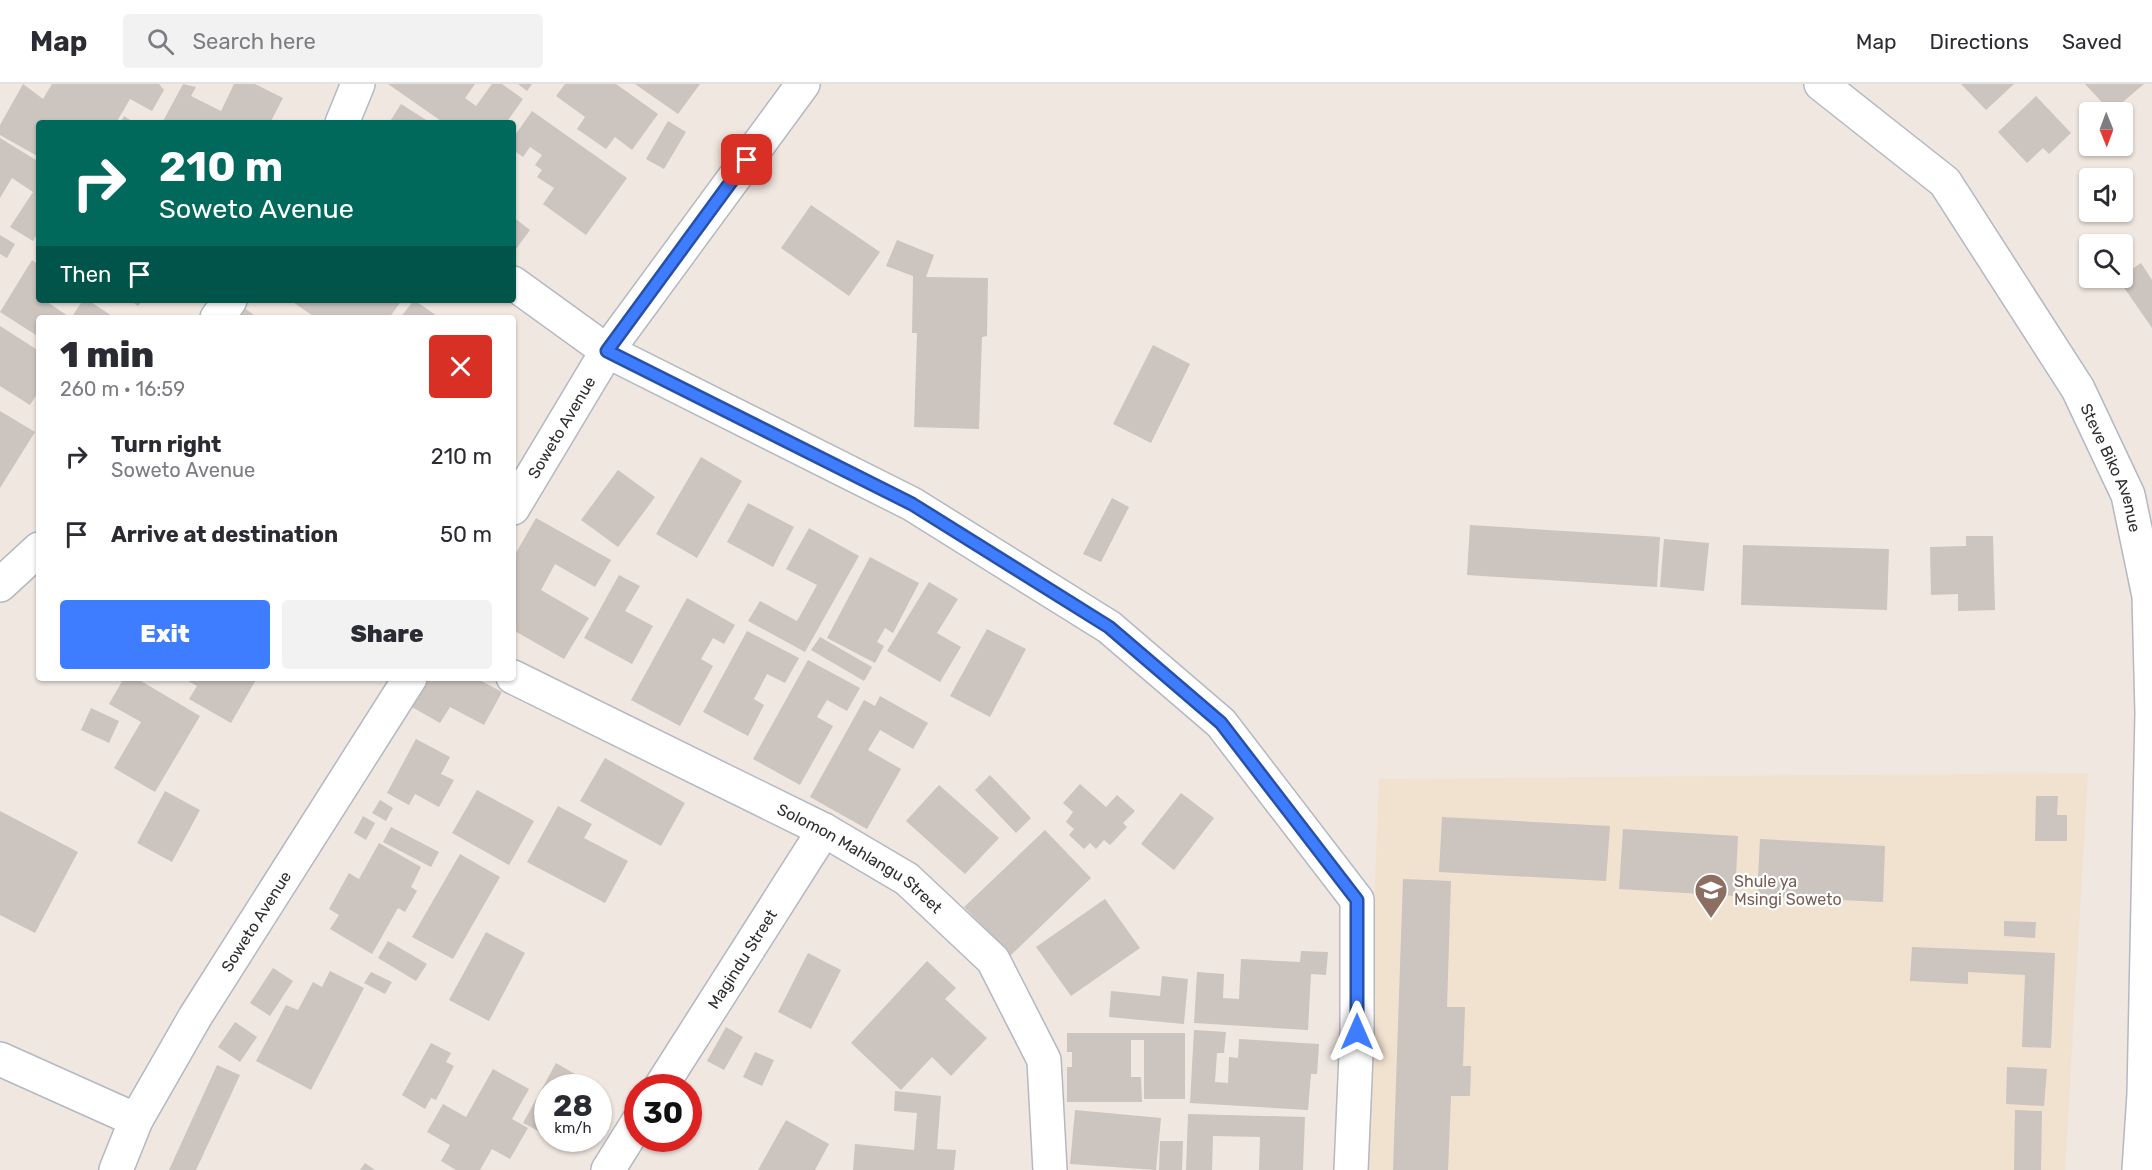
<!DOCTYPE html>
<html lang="en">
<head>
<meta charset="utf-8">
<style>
  body { margin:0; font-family:Rubik,sans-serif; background:#f2f2f3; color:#2b2b33; height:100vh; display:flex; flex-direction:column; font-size:22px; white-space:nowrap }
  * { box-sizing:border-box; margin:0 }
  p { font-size:20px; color:#7c7c81 }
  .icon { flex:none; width:33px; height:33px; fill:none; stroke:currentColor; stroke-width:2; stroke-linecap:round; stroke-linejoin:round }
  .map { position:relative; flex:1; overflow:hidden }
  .drawer { position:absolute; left:36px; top:231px; width:480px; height:366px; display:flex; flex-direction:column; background:#fff; border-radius:6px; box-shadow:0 2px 4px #0004 }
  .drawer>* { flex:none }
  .guide { position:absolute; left:36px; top:36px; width:480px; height:183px; border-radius:6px; box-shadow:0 2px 4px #0004; background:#00695c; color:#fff; overflow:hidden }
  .needle { width:39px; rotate:179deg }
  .fabs { position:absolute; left:2079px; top:18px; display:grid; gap:12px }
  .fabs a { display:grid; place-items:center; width:54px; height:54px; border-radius:6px; background:#fff; box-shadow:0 2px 4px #0004; font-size:30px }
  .speed { position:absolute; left:534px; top:990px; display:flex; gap:12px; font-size:30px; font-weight:700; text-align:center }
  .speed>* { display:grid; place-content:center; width:78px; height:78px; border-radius:50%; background:#fff; box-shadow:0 2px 4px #0004; line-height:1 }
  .speed small { font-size:15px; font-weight:400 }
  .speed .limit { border:9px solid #d22; background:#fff; color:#111 }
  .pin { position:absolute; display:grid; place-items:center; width:51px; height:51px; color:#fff; margin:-26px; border-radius:12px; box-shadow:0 3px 9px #0006 }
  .me { position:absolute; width:66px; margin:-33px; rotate:0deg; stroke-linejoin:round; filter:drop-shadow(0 0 4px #0008) }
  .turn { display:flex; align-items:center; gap:21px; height:126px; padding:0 24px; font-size:27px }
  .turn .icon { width:78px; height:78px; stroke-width:2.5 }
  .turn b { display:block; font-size:42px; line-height:51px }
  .then { display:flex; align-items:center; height:57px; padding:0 24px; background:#0003; gap:12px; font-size:22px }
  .round { display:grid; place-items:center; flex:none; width:63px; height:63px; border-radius:6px; background:#f2f2f3 }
  .overview { display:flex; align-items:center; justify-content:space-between; height:102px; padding:0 24px }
  h1 { font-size:36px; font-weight:800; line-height:45px }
  .action { display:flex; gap:12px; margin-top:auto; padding:12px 24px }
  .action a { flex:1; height:69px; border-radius:6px; background:#3e7dff; color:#fff; font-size:24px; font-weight:800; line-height:69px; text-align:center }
  .action a+a { background:#f2f2f3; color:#2b2b33 }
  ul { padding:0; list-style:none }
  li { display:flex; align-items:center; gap:18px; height:78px; padding:0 24px }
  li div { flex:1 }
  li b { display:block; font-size:22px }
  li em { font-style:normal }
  header { display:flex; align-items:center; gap:36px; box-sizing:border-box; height:84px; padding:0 30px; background:#fff; border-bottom:2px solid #e1e1e2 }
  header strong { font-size:28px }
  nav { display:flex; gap:33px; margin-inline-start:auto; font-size:21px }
  .search { width:420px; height:54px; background:#f2f2f3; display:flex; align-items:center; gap:15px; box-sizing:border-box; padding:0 21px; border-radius:6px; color:#7c7c81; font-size:22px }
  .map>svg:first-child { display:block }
  .education { fill:#f1e1cf }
  .building { fill:#cbc4bf }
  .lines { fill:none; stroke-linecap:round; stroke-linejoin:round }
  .street-casing { stroke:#b4b8c2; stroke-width:36 }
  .secondary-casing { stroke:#b4b8c2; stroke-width:36 }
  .street { stroke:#fff; stroke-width:33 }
  .secondary { stroke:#fff; stroke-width:33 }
  .route-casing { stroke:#2851a6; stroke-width:15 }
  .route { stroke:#3e7dff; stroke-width:10 }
  .labels { text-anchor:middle; stroke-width:4.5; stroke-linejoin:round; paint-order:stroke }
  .street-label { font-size:16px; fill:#2e2e2e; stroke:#fff }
  .education-label { font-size:16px; fill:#785e54; stroke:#fff; text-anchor:start }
</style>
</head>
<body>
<header>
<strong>Map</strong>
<div class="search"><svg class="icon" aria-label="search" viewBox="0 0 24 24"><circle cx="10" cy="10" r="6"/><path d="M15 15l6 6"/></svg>Search here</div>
<nav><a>Map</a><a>Directions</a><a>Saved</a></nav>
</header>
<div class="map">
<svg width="2152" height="1086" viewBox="0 0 2152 1086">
  <rect width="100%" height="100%" fill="#f0e7e0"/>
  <path class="education" d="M 2088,689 L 2065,1086 L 1364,1086 L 1379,695 Z"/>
  <g class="building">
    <path d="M 23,0 L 43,15 L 52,0 L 159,0 L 164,6 L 152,27 L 130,15 L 116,39 L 39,39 L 39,73 L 0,51 L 0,41 Z"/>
    <path d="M 183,0 L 196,3 L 191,12 L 221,27 L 234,0 L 255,0 L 283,14 L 270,39 L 162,39 Z"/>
    <path d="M 388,0 L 475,0 L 465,14 L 476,22 L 492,0 L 502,0 L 523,15 L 506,39 L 444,39 Z"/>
    <path d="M 518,0 L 532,0 L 527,7 Z"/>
    <path d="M 565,0 L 616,0 L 658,30 L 632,66 L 615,53 L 606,65 L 577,45 L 585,33 L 556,12 Z"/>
    <path d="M 635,0 L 700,0 L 678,30 Z"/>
    <path d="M 1961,0 L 2014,0 L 1986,26 Z"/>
    <path d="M 2085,0 L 2144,0 L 2111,28 Z"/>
    <path d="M 2036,12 L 2071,49 L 2049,70 L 2043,64 L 2027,79 L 1998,48 Z"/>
    <path d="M 401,20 L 431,39 L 389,39 Z"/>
    <path d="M 532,27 L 627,94 L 586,151 L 543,120 L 554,104 L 537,93 L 542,86 L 535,81 L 542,71 L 530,63 L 523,73 L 513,66 L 513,54 Z"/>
    <path d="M 124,32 L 135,39 L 120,39 Z"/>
    <path d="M 668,37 L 686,48 L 664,85 L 646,75 Z"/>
    <path d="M 0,54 L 39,78 L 39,146 L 33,157 L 10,143 L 33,108 L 12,94 L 0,114 Z"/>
    <path d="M 811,121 L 880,168 L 849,212 L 781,164 Z"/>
    <path d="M 513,133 L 530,146 L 513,169 Z"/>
    <path d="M 0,151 L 15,160 L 7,174 L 0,170 Z"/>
    <path d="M 897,156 L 934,171 L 926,193 L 988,194 L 987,252 L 982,253 L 979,345 L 914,343 L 917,249 L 912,249 L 913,192 L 886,182 Z"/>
    <path d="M 32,176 L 39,181 L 39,216 L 44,216 L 71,234 L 39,234 L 39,253 L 0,228 Z"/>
    <path d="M 2141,179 L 2152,196 L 2152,244 L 2118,195 Z"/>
    <path d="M 83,216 L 88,216 L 115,234 L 71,234 Z"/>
    <path d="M 129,216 L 143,216 L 138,222 Z"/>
    <path d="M 290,216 L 402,216 L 389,234 L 316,234 Z"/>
    <path d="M 414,216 L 440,234 L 400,234 Z"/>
    <path d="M 243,223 L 258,234 L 235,234 Z"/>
    <path d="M 0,242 L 39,267 L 39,307 L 30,321 L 0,302 Z"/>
    <path d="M 1153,261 L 1190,280 L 1151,359 L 1113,340 Z"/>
    <path d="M 0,327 L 35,348 L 0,404 Z"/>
    <path d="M 701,373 L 742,397 L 697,474 L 656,450 Z"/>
    <path d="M 618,386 L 655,413 L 618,463 L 581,436 Z"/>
    <path d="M 1112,414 L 1129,423 L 1101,478 L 1083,470 Z"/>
    <path d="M 748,419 L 794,443 L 773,483 L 727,458 Z"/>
    <path d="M 536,434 L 611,476 L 595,503 L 555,480 L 541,506 L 589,534 L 564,575 L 513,546 L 513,474 Z"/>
    <path d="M 1470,441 L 1660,453 L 1657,503 L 1467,491 Z"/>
    <path d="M 809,444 L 859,472 L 805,568 L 748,537 L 760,517 L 797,537 L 817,501 L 786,485 Z"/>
    <path d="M 1966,452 L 1993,452 L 1995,526 L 1958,527 L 1958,510 L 1931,511 L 1930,463 L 1966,462 Z"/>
    <path d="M 1664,455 L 1709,459 L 1704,507 L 1660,503 Z"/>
    <path d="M 1743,461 L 1889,465 L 1887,526 L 1741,521 Z"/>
    <path d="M 870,473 L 919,499 L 893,549 L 885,544 L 877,558 L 884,562 L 875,579 L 827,554 Z"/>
    <path d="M 619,491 L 640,502 L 625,527 L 653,542 L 632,580 L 584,554 Z"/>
    <path d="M 929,498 L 958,515 L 937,549 L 961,563 L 940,598 L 887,567 Z"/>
    <path d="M 687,514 L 735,541 L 724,560 L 713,554 L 701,575 L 713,582 L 680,642 L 631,616 Z"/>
    <path d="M 987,545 L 1026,565 L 990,633 L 950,612 Z"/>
    <path d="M 747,547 L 799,574 L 785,599 L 767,590 L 754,615 L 764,621 L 748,652 L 703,628 Z"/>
    <path d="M 820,553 L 872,583 L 864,597 L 811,566 Z"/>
    <path d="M 808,576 L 860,604 L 847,627 L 827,616 L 817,633 L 833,642 L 800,701 L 753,675 Z"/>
    <path d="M 124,594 L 136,594 L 200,632 L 155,708 L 114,684 L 141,638 L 109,620 Z"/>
    <path d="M 183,594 L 257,594 L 231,639 L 189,615 L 197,602 Z"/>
    <path d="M 416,594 L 476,594 L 502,608 L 484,641 L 450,623 L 440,639 L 403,618 Z"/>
    <path d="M 880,612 L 928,639 L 913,665 L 880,646 L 868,666 L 901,685 L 867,745 L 810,713 L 864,616 L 875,622 Z"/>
    <path d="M 91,624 L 119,637 L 109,659 L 81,646 Z"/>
    <path d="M 416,655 L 450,673 L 441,690 L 454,696 L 439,723 L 415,710 L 409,721 L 387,709 Z"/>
    <path d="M 605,674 L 685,719 L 661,762 L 580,717 Z"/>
    <path d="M 990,691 L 1031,734 L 1016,749 L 975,706 Z"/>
    <path d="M 1080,700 L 1106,723 L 1117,711 L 1135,727 L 1123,739 L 1127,743 L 1110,761 L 1104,756 L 1096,765 L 1090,759 L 1084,765 L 1069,751 L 1074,745 L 1066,738 L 1073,728 L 1063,719 Z"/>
    <path d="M 939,701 L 999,754 L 965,790 L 906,737 Z"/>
    <path d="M 477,706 L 534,737 L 509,781 L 452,749 Z"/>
    <path d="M 165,707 L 200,726 L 172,778 L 137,759 Z"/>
    <path d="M 1181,709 L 1214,734 L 1174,786 L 1141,760 Z"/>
    <path d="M 2036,712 L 2058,712 L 2057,731 L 2067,731 L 2067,757 L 2035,757 Z"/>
    <path d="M 380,716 L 393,724 L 386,737 L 372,729 Z"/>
    <path d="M 558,722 L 592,740 L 584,754 L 628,777 L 605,819 L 527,778 Z"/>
    <path d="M 0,727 L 78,768 L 35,849 L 0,831 Z"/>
    <path d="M 363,732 L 375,739 L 366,756 L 354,749 Z"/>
    <path d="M 1442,733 L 1610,742 L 1606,797 L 1439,788 Z"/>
    <path d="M 391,743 L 439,768 L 431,783 L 383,758 Z"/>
    <path d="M 1623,745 L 1738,752 L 1735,812 L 1619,805 Z"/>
    <path d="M 1045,746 L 1091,794 L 1011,871 L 964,823 Z"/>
    <path d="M 1760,755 L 1885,762 L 1883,818 L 1757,812 Z"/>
    <path d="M 379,759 L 421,783 L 411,803 L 417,807 L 405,828 L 398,824 L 372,870 L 330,845 L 339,831 L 329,825 L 349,789 L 359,795 Z"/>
    <path d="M 460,770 L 500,793 L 453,875 L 412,853 Z"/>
    <path d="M 1403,795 L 1451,797 L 1447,923 L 1465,923 L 1463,982 L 1471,982 L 1470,1012 L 1451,1012 L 1448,1086 L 1393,1086 Z"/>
    <path d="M 1105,815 L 1140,864 L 1071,912 L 1036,863 Z"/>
    <path d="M 2004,837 L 2036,838 L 2035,854 L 2004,852 Z"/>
    <path d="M 486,848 L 525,869 L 489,937 L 449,916 Z"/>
    <path d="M 388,857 L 427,880 L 416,897 L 378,874 Z"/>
    <path d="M 1912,863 L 2055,869 L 2051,964 L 2022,963 L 2025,891 L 1968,888 L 1968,900 L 1910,897 Z"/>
    <path d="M 1301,867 L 1328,868 L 1326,891 L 1311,890 L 1308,946 L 1194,939 L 1197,888 L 1224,890 L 1223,914 L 1239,915 L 1241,875 L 1300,878 Z"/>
    <path d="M 808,869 L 841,886 L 811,945 L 778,928 Z"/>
    <path d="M 927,877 L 956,904 L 945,915 L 987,954 L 951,992 L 932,973 L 901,1006 L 851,959 Z"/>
    <path d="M 273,884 L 293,897 L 270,932 L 250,919 Z"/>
    <path d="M 330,887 L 364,904 L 311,1006 L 256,977 L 286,921 L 298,926 L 313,898 L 322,903 Z"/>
    <path d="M 371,888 L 392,898 L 385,910 L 364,899 Z"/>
    <path d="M 1162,892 L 1188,895 L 1184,940 L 1109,933 L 1111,907 L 1160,912 Z"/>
    <path d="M 235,938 L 257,953 L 240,978 L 218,963 Z"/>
    <path d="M 726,943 L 743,953 L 724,986 L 707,977 Z"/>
    <path d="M 1194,946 L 1226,948 L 1224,969 L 1217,969 L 1215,998 L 1228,999 L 1229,973 L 1238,974 L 1239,955 L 1319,960 L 1317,990 L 1311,990 L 1308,1026 L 1190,1019 Z"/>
    <path d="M 1067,949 L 1185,949 L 1185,1015 L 1144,1015 L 1144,956 L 1131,956 L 1131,993 L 1141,993 L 1142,1018 L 1067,1018 L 1067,983 L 1072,983 L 1072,968 L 1067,968 Z"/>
    <path d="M 431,959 L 451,969 L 446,978 L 454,982 L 436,1016 L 431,1014 L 425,1025 L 402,1011 Z"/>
    <path d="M 755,968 L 774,976 L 762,1002 L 743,993 Z"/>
    <path d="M 556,979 L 580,993 L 574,1004 L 548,1004 L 548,1052 L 523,1039 Z"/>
    <path d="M 217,981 L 240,991 L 196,1086 L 169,1086 Z"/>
    <path d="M 2007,983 L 2047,985 L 2044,1022 L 2006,1020 Z"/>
    <path d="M 493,985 L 529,1005 L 512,1035 L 528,1044 L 510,1075 L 492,1065 L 480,1086 L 456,1086 L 441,1077 L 450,1061 L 427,1048 L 443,1020 L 466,1033 Z"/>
    <path d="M 895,1007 L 941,1012 L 937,1065 L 956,1066 L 954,1086 L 853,1086 L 855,1060 L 914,1066 L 917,1029 L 894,1027 Z"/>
    <path d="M 1075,1026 L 1161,1034 L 1156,1086 L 1070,1080 Z"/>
    <path d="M 2015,1026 L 2042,1027 L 2041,1086 L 2014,1086 Z"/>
    <path d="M 1188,1030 L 1305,1033 L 1303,1086 L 1259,1086 L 1260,1053 L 1213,1052 L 1212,1086 L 1186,1086 Z"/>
    <path d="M 786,1036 L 829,1060 L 815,1086 L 758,1086 Z"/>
    <path d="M 1160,1057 L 1183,1057 L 1182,1086 L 1159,1086 Z"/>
    <path d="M 365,1079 L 375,1086 L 360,1086 Z"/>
  </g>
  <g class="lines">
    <defs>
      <g id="street">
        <path id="s1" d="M 1821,0 L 1945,98 L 2078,305 L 2128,411 L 2149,512 L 2152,629 L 2144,1010 L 2139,1086"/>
        <path d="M 342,39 L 358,0"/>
        <path d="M 513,199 L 607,267 L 912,420 L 1109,543 L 1221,639 L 1357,816 L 1357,948 L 1351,1086"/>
        <path d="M 217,234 L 230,216"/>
        <path d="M 0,501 L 39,465"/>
        <path id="s2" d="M 513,593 L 824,746 L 907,795 L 993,876 L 1044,976 L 1050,1086"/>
        <path d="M 0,975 L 136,1036"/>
        <path id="s3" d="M 660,1004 L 824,746"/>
        <path d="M 608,1086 L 638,1038"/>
      </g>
      <g id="secondary">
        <path id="s4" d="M 513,424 L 607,267 L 803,0"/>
        <path id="s5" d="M 116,1086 L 136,1036 L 195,933 L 410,594"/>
      </g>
    </defs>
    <use href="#street" class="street-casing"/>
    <use href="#secondary" class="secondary-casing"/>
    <use href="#street" class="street"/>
    <use href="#secondary" class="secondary"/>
  </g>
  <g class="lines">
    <defs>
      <path id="route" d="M 747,76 L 607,267 L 912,420 L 1109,543 L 1221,639 L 1357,816 L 1357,948"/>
    </defs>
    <use href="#route" class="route-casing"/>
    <use href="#route" class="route"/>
  </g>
  <defs>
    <symbol id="school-pin" viewBox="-11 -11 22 30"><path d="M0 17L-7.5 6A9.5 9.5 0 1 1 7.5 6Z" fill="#8d6e63" stroke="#fff"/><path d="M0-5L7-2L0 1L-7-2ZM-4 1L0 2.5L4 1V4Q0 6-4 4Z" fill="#fff"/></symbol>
  </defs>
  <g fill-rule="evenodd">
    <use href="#school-pin" x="1692" y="787" width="38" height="52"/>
  </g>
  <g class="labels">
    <g class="street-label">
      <text dy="6" stroke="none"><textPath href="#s4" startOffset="94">Soweto Avenue</textPath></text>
      <text dy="6" stroke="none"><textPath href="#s1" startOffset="490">Steve Biko Avenue</textPath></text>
      <text dy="6" stroke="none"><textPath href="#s2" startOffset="392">Solomon Mahlangu Street</textPath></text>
      <text dy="6" stroke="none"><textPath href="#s5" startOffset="286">Soweto Avenue</textPath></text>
      <text dy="6" stroke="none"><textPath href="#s3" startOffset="153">Magindu Street</textPath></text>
    </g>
    <g class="education-label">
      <text x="1734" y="803">Shule ya<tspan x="1734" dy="18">Msingi Soweto</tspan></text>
    </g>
  </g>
</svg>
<div class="fabs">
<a><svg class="needle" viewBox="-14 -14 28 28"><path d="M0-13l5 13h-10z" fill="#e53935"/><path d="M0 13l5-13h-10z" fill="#7c7c81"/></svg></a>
<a><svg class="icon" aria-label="sound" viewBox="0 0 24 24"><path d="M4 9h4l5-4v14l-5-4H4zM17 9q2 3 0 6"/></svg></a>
<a><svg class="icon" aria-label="search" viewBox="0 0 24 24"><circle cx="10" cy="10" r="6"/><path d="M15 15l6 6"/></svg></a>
</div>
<div class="speed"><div>28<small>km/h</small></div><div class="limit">30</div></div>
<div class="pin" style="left:747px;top:76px;background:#d93025"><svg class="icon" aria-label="arrive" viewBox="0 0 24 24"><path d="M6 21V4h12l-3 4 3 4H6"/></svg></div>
<svg class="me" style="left:1357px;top:948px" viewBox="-20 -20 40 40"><path d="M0-17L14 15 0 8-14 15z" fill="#3e7dff" stroke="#fff" stroke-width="4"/></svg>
<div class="guide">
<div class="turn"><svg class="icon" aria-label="right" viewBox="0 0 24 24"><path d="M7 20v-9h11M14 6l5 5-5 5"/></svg><div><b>210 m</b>Soweto Avenue</div></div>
<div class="then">Then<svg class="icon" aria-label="arrive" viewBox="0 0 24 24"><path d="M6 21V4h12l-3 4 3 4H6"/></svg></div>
</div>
<section class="drawer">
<div class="overview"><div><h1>1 min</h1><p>260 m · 16:59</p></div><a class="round" style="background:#d93025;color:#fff"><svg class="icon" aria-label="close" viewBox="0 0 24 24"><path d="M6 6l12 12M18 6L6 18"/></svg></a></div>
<ul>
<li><svg class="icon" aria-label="right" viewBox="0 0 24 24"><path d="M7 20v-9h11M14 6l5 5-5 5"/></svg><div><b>Turn right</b><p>Soweto Avenue</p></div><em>210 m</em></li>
<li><svg class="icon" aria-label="arrive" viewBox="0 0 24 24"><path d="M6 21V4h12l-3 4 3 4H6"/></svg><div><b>Arrive at destination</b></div><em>50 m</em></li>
</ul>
<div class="action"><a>Exit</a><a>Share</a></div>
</section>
</div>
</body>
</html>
